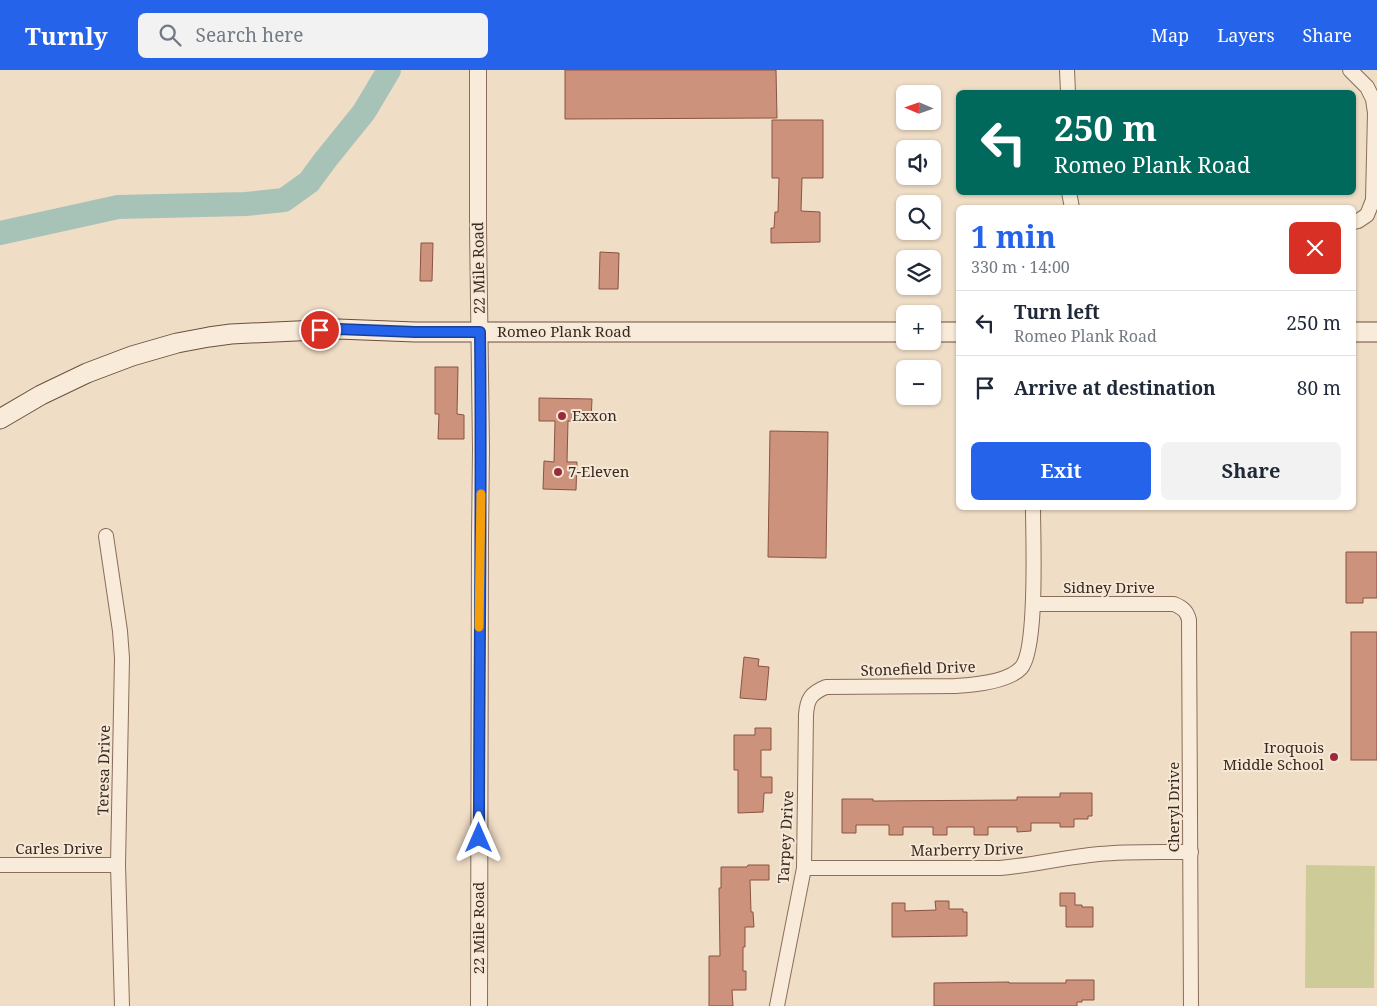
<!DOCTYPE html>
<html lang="en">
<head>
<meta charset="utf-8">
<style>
  body { margin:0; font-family:"Noto Serif",serif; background:#f2f2f3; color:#1f2937; height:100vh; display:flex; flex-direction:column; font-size:19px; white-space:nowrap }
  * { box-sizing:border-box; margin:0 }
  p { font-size:16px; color:#747a83 }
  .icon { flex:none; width:28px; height:28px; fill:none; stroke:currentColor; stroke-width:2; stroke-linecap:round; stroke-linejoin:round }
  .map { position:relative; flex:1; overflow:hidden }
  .details { position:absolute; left:956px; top:135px; width:400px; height:305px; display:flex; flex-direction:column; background:#fff; border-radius:8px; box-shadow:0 1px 4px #0004 }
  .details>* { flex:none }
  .top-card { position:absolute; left:956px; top:20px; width:400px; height:105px; border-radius:8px; box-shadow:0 1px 4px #0004; background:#00695c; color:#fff; overflow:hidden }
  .needle { width:32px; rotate:272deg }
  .tools { position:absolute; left:896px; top:15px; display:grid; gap:10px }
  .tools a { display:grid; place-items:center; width:45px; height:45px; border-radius:8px; background:#fff; box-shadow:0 1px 4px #0004; font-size:25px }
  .pin { position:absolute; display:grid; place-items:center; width:42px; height:42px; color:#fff; margin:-21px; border:2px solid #fff; border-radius:50%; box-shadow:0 1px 5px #0007 }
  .me { position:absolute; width:55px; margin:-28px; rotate:0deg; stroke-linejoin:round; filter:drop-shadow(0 0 4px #0008) }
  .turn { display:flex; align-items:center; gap:18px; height:105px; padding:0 15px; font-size:22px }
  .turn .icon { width:65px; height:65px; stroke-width:2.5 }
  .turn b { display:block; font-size:35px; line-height:42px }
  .round { display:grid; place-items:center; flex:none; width:52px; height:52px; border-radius:8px; background:#f2f2f3 }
  .summary { display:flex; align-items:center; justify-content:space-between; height:85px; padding:0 15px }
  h1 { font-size:30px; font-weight:700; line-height:38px; color:#2563eb }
  .primary-button { display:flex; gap:10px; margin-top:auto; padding:10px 15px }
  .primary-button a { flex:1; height:58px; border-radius:8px; background:#2563eb; color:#fff; font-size:20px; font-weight:700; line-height:58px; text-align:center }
  .primary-button a+a { background:#f2f2f3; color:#1f2937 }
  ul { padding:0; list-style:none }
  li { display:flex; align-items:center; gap:15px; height:65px; padding:0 15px; border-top:1px solid #e0e1e3 }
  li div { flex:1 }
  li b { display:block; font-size:19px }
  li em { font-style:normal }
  header { display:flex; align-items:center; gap:30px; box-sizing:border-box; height:70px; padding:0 25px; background:#2563eb; color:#fff }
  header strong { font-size:24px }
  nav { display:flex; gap:28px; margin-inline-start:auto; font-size:18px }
  .search { width:350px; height:45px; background:#f2f2f3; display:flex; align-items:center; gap:12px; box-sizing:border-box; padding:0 18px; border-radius:8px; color:#747a83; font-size:19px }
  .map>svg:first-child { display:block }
  .green { fill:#cdcc99 }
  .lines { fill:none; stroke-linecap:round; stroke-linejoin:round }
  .river { stroke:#a7c2b7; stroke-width:24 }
  .building { fill:#cd927c; stroke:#8a5341 }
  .minor-casing { stroke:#8a6e5b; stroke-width:16 }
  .tertiary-casing { stroke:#8a6e5b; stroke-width:18 }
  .secondary-casing { stroke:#6c4f3e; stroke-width:21 }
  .minor { stroke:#f9ebd9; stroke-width:14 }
  .tertiary { stroke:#f9ebd9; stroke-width:16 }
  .secondary { stroke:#f9ebd9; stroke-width:19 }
  .route-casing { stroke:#184099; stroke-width:12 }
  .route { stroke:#2563eb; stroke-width:9 }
  .slow { stroke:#f59e0b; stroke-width:9 }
  .poi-dot { fill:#9a2b3b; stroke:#f6e8d6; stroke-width:2 }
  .labels { text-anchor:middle; stroke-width:4; stroke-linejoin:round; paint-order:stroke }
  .street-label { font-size:15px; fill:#3a291f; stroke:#f6e8d6 }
  .poi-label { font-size:15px; fill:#3a291f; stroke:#f6e8d6; text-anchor:start }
</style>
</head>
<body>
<header>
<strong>Turnly</strong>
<div class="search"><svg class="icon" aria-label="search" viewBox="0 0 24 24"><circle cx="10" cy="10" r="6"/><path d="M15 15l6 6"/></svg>Search here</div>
<nav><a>Map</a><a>Layers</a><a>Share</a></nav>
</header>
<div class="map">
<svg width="1377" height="936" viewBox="0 0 1377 936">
  <rect width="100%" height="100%" fill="#efddc6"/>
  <path class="green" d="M 1306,795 L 1375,796 L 1374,918 L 1305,918 Z"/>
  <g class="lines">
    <path class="river" d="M 0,163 L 118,137 L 246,134 L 284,130 L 309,112 L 326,89 L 364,42 L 389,0"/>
  </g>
  <g class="building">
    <path d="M 565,0 L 776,0 L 777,48 L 565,49 Z"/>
    <path d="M 772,50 L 823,50 L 823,108 L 802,108 L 801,141 L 820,142 L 820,172 L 771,173 L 771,158 L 774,158 L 775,142 L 778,142 L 779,108 L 772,108 Z"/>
    <path d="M 421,173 L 433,173 L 432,211 L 420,211 Z"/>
    <path d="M 600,182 L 619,183 L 618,219 L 599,219 Z"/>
    <path d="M 435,297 L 458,297 L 457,344 L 464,345 L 464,369 L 438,369 L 439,344 L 435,344 Z"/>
    <path d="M 539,328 L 592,329 L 591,352 L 568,351 L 567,392 L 577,392 L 576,420 L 543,419 L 544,391 L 554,392 L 555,351 L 539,351 Z"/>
    <path d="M 770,361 L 828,362 L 826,488 L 768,487 Z"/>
    <path d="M 1346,482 L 1377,482 L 1377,528 L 1363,528 L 1363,533 L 1346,533 Z"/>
    <rect x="1351" y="562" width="26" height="128"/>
    <path d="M 744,587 L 759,589 L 758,596 L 769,597 L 766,630 L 740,628 Z"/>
    <path d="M 755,658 L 771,658 L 771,680 L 761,680 L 761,707 L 772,707 L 772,723 L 764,723 L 763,742 L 738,743 L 738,700 L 734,700 L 734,665 L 755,665 Z"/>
    <path d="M 1060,723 L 1092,723 L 1092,746 L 1088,746 L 1088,749 L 1074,749 L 1074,757 L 1060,757 L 1060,753 L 1031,753 L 1031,761 L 1017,762 L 1017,757 L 988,757 L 988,765 L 974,765 L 974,757 L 947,757 L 947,765 L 933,765 L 933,757 L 903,757 L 903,765 L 889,765 L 889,755 L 856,755 L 856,763 L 842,763 L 842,729 L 873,729 L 873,731 L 1017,730 L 1017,727 L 1060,727 Z"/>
    <path d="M 748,795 L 769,795 L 769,810 L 750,810 L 751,842 L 753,842 L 754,857 L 745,857 L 745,877 L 743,877 L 743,901 L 746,901 L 746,920 L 732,920 L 733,936 L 709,936 L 709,886 L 720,886 L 719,818 L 721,818 L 721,797 L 747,797 Z"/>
    <path d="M 1060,823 L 1075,823 L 1075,835 L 1082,835 L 1082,837 L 1093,837 L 1093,857 L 1066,857 L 1066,836 L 1060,836 Z"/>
    <path d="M 935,831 L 949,831 L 949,839 L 963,839 L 963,842 L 967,842 L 967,866 L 892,867 L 892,833 L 905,833 L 905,841 L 936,840 Z"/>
    <path d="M 1066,910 L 1094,910 L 1094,930 L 1082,930 L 1082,932 L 1077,932 L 1077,936 L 934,936 L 934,913 L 1009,912 L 1009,913 L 1066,913 Z"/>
  </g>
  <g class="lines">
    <defs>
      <g id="minor">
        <path d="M 1067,0 L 1068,22"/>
        <path d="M 1350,0 L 1367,17 L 1373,29 L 1375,43 L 1373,130 L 1367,145 L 1358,151 L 1354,152"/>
        <path d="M 1069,122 L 1072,138"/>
        <path d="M 106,466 L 120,561 L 122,588 L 118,795 L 122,936"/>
        <path d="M 1033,534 L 1174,534 C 1183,538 1187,541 1189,550 L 1191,936"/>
        <path d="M 0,795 L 118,795"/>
        <path d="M 804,798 L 1000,798 C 1034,795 1066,787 1099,784 C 1129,781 1160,782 1191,782"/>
        <path d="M 777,936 L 804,798 L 806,645 C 807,629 811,623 826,617 L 955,616 C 974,615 1008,612 1021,598 C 1038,579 1033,467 1033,438"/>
      </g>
      <path id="tertiary" d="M 478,0 L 478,156 L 481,379 L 480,466 L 479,936"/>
      <g id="secondary">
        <path d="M 932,262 L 959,262"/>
        <path d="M 1354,262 L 1377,262"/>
        <path d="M 0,349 L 41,325 L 87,303 L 132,286 L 177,273 L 209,267 L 231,264 L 338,259 L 415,262 L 905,262"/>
      </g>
    </defs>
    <use href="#minor" class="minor-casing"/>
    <use href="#tertiary" class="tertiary-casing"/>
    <use href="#secondary" class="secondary-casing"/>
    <use href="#minor" class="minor"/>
    <use href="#tertiary" class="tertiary"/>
    <use href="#secondary" class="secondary"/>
  </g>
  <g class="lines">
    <defs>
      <path id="route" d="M 320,260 L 338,259 L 415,262 L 480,262 C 482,431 479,599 479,768"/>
    </defs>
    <use href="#route" class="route-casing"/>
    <use href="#route" class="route"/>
    <path class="slow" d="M 479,557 L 481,424"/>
  </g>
  <g class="poi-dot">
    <circle cx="562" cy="346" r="5"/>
    <circle cx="558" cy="402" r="5"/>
    <circle cx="1334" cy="687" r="5"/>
  </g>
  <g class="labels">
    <g class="street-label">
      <text transform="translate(479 198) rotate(-91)" y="5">22 Mile Road</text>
      <text x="564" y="267">Romeo Plank Road</text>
      <text x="1109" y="523">Sidney Drive</text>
      <text transform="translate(918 599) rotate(-2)" y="5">Stonefield Drive</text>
      <text transform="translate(104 700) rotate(-89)" y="5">Teresa Drive</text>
      <text transform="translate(1174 737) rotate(-90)" y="5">Cheryl Drive</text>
      <text transform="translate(786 767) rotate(-87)" y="5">Tarpey Drive</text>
      <text x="59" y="784">Carles Drive</text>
      <text transform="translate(967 780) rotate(-1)" y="5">Marberry Drive</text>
      <text transform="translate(479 858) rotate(-90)" y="5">22 Mile Road</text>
    </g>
    <g class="poi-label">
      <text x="572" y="351">Exxon</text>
      <text x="568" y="407">7-Eleven</text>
      <text x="1324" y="683" text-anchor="end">Iroquois<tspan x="1324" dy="17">Middle School</tspan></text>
    </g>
  </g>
</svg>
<div class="tools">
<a><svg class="needle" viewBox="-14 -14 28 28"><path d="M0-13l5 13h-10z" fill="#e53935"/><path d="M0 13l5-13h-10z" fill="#747a83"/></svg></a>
<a><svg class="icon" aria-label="sound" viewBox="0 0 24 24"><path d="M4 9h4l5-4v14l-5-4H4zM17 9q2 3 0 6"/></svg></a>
<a><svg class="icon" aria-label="search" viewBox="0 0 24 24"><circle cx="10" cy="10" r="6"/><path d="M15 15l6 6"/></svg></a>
<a><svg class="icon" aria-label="layers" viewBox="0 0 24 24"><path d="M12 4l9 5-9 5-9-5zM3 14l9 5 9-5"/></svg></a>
<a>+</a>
<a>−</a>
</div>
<div class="pin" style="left:320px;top:260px;background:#d93025"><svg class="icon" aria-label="arrive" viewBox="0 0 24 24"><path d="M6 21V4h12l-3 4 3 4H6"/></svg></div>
<svg class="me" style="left:479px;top:768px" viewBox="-20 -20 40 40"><path d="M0-17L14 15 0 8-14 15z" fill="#2563eb" stroke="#fff" stroke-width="4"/></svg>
<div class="top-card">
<div class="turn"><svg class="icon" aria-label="left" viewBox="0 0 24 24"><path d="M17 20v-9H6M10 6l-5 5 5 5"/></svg><div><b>250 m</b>Romeo Plank Road</div></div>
</div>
<section class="details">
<div class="summary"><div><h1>1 min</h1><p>330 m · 14:00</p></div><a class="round" style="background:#d93025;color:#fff"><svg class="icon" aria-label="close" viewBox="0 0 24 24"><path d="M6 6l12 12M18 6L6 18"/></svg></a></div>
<ul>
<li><svg class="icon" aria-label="left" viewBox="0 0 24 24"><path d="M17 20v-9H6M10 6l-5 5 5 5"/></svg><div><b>Turn left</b><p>Romeo Plank Road</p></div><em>250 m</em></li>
<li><svg class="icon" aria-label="arrive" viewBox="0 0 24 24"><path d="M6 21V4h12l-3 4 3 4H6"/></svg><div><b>Arrive at destination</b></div><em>80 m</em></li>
</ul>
<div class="primary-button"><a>Exit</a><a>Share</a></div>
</section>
</div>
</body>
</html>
